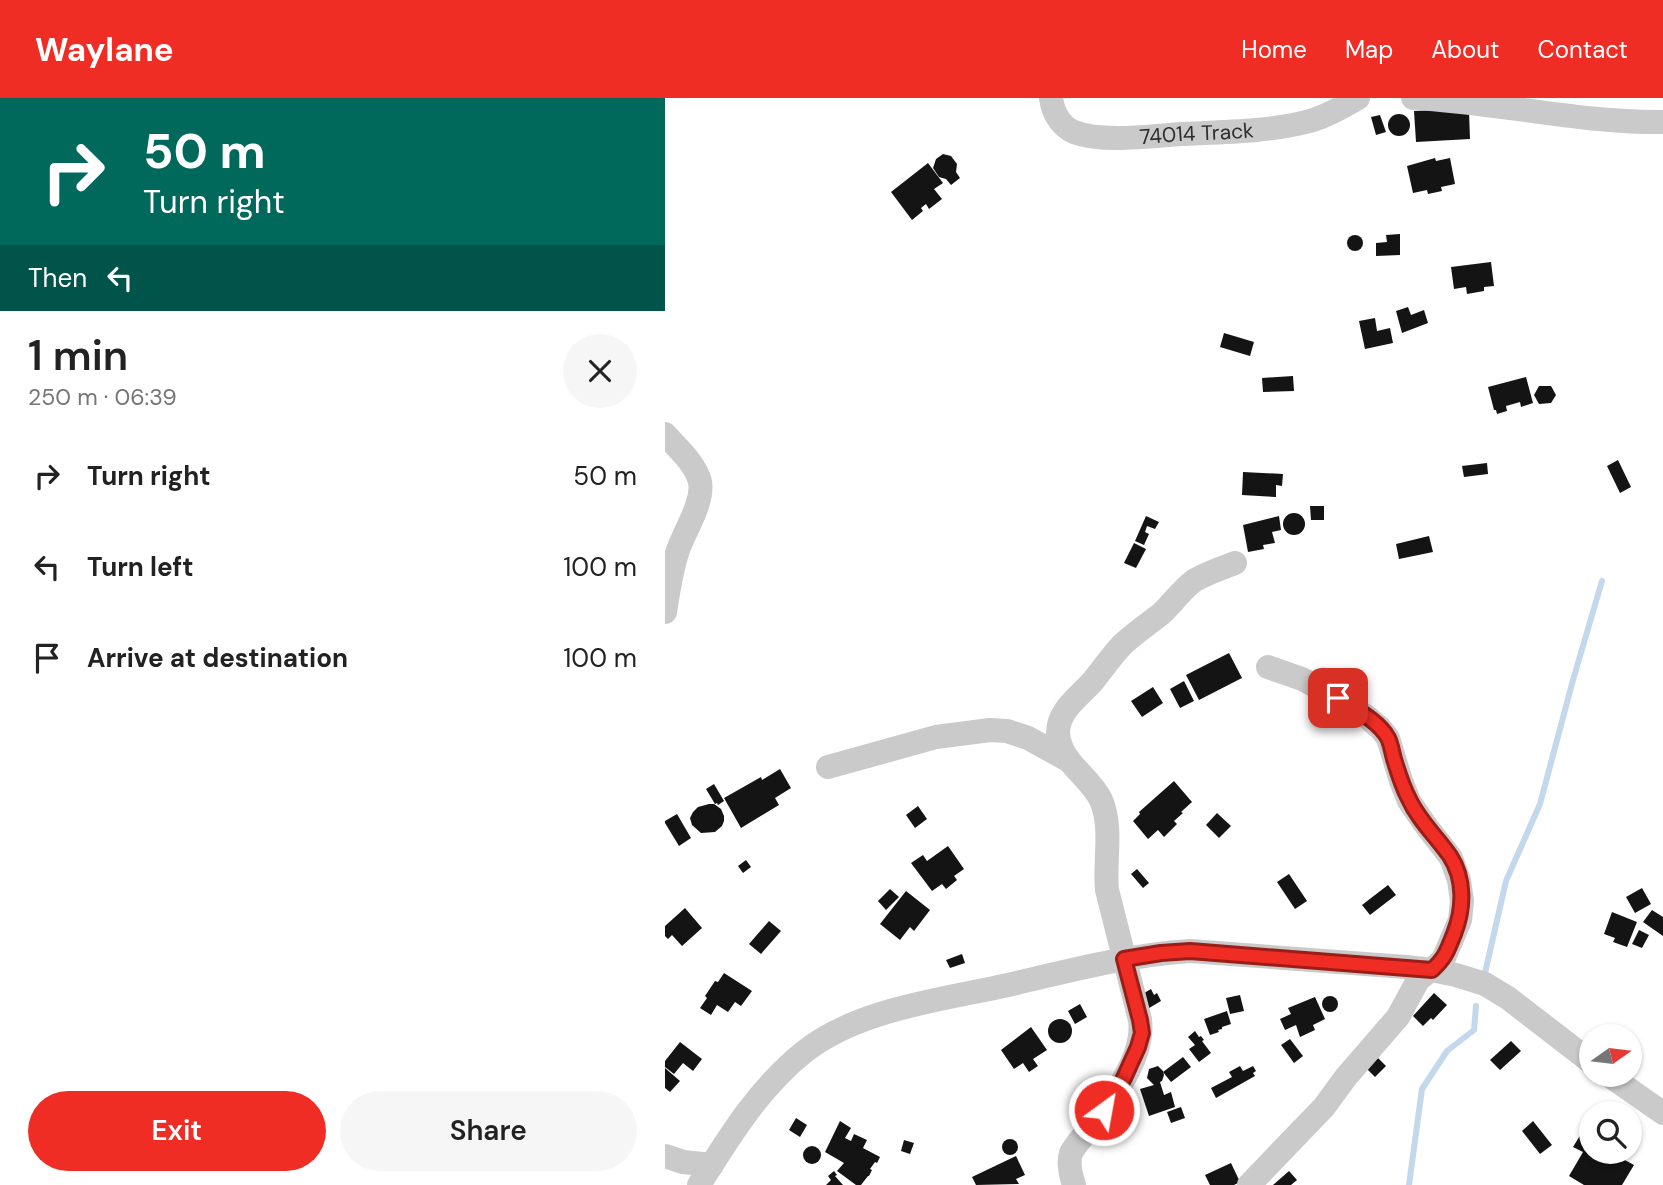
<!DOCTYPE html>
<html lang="en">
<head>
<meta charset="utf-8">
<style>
  body { margin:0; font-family:"DM Sans",sans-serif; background:#f6f6f6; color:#222; height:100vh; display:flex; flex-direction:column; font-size:26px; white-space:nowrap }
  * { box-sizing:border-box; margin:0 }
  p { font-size:23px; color:#767676 }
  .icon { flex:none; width:38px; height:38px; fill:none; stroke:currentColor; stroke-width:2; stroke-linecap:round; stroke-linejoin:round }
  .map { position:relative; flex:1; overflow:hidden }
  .side { display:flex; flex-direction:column; background:#fff; width:665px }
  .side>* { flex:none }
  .hud { background:#00695c; color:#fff; overflow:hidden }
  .needle { width:46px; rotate:76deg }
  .controls { position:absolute; left:914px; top:926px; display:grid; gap:14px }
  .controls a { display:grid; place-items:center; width:63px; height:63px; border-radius:50%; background:#fff; box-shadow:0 2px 5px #0004; font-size:35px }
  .pin { position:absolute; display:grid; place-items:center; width:60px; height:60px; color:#fff; margin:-30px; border-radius:14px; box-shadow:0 4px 10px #0006 }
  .me { position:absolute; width:77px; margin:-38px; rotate:32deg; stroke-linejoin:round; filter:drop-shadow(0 0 5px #0008) }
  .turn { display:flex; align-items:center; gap:24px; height:147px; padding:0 28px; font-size:32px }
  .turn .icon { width:91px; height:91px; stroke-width:2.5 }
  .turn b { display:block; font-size:49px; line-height:60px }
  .then { display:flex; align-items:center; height:66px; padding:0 28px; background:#0003; gap:14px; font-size:26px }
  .round { display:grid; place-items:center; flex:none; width:74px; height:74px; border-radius:37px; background:#f6f6f6 }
  .headline { display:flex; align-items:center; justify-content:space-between; height:119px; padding:0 28px }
  h1 { font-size:42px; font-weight:600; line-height:52px }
  .cta { display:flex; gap:14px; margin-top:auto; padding:14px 28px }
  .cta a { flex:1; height:80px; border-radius:42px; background:#ef2d24; color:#fff; font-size:28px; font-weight:600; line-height:80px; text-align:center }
  .cta a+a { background:#f6f6f6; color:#222 }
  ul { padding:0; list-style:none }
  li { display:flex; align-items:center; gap:21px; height:91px; padding:0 28px }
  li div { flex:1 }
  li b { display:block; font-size:26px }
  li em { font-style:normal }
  header { display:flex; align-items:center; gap:42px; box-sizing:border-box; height:98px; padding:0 35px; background:#ef2d24; color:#fff }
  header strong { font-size:33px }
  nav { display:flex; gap:38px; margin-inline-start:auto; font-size:24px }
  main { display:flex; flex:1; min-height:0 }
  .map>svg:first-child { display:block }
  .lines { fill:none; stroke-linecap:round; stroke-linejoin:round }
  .stream { stroke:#c4d8ed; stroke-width:6 }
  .building { fill:#141414 }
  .minor { stroke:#cacaca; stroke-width:24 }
  .route-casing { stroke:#9b1d17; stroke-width:18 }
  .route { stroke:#ef2d24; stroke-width:12 }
  .labels { text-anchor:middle; stroke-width:7; stroke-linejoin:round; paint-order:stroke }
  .street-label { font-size:21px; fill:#2d2d2d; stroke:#fff }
</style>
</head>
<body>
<header>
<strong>Waylane</strong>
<nav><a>Home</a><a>Map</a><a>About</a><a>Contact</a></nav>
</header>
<main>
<section class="side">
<div class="hud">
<div class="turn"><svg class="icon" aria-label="right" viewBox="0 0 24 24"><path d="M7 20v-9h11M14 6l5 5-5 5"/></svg><div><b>50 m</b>Turn right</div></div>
<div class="then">Then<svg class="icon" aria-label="left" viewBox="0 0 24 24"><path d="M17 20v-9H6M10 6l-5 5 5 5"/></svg></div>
</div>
<div class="headline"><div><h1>1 min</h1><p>250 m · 06:39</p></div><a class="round"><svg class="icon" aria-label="close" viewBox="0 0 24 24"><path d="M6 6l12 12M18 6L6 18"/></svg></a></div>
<ul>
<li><svg class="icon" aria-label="right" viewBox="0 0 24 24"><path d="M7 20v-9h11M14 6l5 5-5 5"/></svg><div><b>Turn right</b></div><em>50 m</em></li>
<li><svg class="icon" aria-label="left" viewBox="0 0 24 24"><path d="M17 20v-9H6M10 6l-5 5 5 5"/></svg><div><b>Turn left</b></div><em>100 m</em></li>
<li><svg class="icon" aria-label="arrive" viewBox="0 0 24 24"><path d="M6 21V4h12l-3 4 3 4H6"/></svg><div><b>Arrive at destination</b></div><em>100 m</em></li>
</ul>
<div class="cta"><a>Exit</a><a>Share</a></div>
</section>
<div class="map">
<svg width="998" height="1087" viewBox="0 0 998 1087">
  <rect width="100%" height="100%" fill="#fff"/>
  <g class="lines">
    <g class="stream">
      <path d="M 820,875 L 841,783 L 875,706 L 908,582 L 937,483"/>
      <path d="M 744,1087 L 757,991 L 782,953 L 809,932 L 811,908"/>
    </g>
  </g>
  <g class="building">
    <path d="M 793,11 L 804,14 L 805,41 L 751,44 L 749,13 Z"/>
    <circle cx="734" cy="27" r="11"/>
    <path d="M 715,17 L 721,34 L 711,37 L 706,19 Z"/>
    <path d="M 278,56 L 286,58 L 292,66 L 291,74 L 295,80 L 286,87 L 281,81 L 274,79 L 268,70 L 271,61 Z"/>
    <path d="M 770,60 L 771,63 L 785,60 L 790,86 L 776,89 L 777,93 L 763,96 L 762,92 L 748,95 L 742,68 Z"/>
    <path d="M 263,65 L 278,85 L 269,91 L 277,101 L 264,111 L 261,106 L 256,110 L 258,113 L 247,122 L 226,94 Z"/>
    <path d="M 735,136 L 735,157 L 711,158 L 711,145 L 722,144 L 721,137 Z"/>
    <circle cx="690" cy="145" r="8"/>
    <path d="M 826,164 L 829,188 L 819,189 L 819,193 L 802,196 L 801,189 L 789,191 L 786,169 Z"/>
    <path d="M 743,209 L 746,217 L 759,212 L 763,225 L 737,235 L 731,213 Z"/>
    <path d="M 710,220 L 712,233 L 725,230 L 728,245 L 700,251 L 694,223 Z"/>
    <path d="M 559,235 L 589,244 L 585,258 L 555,249 Z"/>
    <path d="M 628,278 L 629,293 L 598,294 L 597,280 Z"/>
    <path d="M 861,279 L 868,305 L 856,309 L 855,304 L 841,308 L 842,313 L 832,316 L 831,312 L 829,312 L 823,289 Z"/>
    <path d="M 874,288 L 886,288 L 891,297 L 886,305 L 874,306 L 869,297 Z"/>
    <path d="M 953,362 L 966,389 L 955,395 L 942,368 Z"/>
    <path d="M 822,365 L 823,376 L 799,379 L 797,368 Z"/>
    <path d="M 578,374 L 618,376 L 617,388 L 611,387 L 611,399 L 577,397 Z"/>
    <path d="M 645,408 L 659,408 L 659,422 L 646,422 Z"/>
    <circle cx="629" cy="426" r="11"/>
    <path d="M 481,418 L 494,424 L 490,431 L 482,428 L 480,434 L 484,436 L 479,447 L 470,443 Z"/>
    <path d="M 614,418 L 616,432 L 607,434 L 610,445 L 598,447 L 599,451 L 583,454 L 578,427 Z"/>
    <path d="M 764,438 L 768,454 L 734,461 L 731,446 Z"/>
    <path d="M 469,445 L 481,451 L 471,470 L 459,465 Z"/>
    <path d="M 564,555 L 577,580 L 534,602 L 521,577 Z"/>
    <path d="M 519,583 L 529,603 L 515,610 L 505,591 Z"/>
    <path d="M 488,589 L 498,605 L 477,619 L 466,603 Z"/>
    <path d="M 115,671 L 126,690 L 110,700 L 114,707 L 76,730 L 59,700 L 96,679 L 97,682 Z"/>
    <path d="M 509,683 L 527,704 L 516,714 L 518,715 L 509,723 L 512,726 L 499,739 L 493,732 L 483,741 L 468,723 L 475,716 L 474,714 Z"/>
    <path d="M 49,686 L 59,703 L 53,707 L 52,705 L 50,706 L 41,691 Z"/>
    <path d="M 44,706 L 49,706 L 56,711 L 59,718 L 59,723 L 57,728 L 50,734 L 36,735 L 27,727 L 25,720 L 28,714 L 33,709 Z"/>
    <path d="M 253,708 L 262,721 L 250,730 L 241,717 Z"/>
    <path d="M 552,715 L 566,728 L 554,740 L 541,727 Z"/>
    <path d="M 12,716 L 26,740 L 14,748 L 0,725 L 0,723 Z"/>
    <path d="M 283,748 L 299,771 L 289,778 L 292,782 L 281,791 L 277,786 L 267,793 L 246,765 L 258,757 L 262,763 Z"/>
    <path d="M 81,762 L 86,769 L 78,775 L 73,768 Z"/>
    <path d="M 472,771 L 484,785 L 478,790 L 466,776 Z"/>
    <path d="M 624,776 L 642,803 L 630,811 L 612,784 Z"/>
    <path d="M 723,787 L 731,797 L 705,817 L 697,807 Z"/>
    <path d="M 977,790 L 986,806 L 970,815 L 961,799 Z"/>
    <path d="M 225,791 L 234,799 L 221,812 L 213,803 Z"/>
    <path d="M 241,793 L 265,812 L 249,833 L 245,829 L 235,842 L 215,826 Z"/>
    <path d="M 20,810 L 37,830 L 17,848 L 7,837 L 3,841 L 0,838 L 0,828 Z"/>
    <path d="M 987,812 L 998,819 L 998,838 L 978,824 Z"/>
    <path d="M 947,814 L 972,824 L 962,849 L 948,844 L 950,840 L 939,836 Z"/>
    <path d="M 104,823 L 116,833 L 96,856 L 84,846 Z"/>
    <path d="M 974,832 L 984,837 L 977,850 L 967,846 Z"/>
    <path d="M 297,856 L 300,865 L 285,870 L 281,862 Z"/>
    <path d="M 59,875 L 87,893 L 76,908 L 70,904 L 63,914 L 52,907 L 46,917 L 35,910 L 42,900 L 40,898 L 50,883 L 53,884 Z"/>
    <path d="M 486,891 L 489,897 L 492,895 L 496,903 L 479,913 L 474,898 Z"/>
    <path d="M 769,895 L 782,907 L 768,922 L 766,920 L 758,928 L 748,918 Z"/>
    <path d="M 575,897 L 579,913 L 565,916 L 561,900 Z"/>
    <circle cx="665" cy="906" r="8"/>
    <path d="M 650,899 L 660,921 L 648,927 L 650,932 L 635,939 L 631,927 L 620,932 L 615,921 L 626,916 L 623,910 Z"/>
    <path d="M 415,906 L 422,919 L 410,926 L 403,913 Z"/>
    <path d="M 562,913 L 566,926 L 557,929 L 557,931 L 553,932 L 554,934 L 545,937 L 539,921 Z"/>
    <circle cx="395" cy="933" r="12"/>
    <path d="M 366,929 L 382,952 L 368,961 L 373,968 L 364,974 L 358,965 L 349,971 L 336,952 Z"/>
    <path d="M 530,933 L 534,939 L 536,938 L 539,942 L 537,943 L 546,955 L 534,964 L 524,951 L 530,947 L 523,939 Z"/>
    <path d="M 625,941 L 638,958 L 629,965 L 616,947 Z"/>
    <path d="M 846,943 L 856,953 L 835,972 L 825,962 Z"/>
    <path d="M 15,944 L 37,961 L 28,973 L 18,965 L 9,976 L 0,969 L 0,963 Z"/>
    <path d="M 518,959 L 526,969 L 506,984 L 498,974 Z"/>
    <path d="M 713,960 L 721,968 L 710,979 L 702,971 Z"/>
    <path d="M 493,968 L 498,973 L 499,977 L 497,983 L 495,984 L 499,997 L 506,994 L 510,1009 L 484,1018 L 475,991 L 489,987 L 482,980 L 484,971 Z"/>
    <path d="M 575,968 L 578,973 L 588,968 L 591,973 L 588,975 L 590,978 L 551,1000 L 546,990 L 567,979 L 564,974 Z"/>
    <path d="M 0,970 L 15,983 L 5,994 L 0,990 Z"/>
    <path d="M 516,1009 L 520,1020 L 506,1025 L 502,1014 Z"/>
    <path d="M 131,1020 L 142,1027 L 135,1039 L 124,1032 Z"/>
    <path d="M 175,1023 L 186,1030 L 180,1040 L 186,1043 L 189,1036 L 202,1042 L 198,1050 L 215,1059 L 212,1065 L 210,1064 L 205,1071 L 207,1072 L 204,1078 L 203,1078 L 196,1087 L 191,1087 L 172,1073 L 179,1065 L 160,1054 Z"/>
    <path d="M 868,1023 L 887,1047 L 875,1056 L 857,1033 Z"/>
    <path d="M 919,1031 L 926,1035 L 926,1054 L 945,1054 L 969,1067 L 957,1087 L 919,1087 L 904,1078 L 918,1054 L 908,1049 Z"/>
    <circle cx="345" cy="1049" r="8"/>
    <path d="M 239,1042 L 249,1045 L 245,1056 L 236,1053 Z"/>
    <circle cx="147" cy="1057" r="9"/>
    <path d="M 351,1058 L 360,1077 L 351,1081 L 354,1086 L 311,1087 L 307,1079 Z"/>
    <path d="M 566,1065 L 575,1084 L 569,1087 L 545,1087 L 540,1077 Z"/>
    <path d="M 169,1073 L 172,1077 L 170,1078 L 178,1087 L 161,1087 L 166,1082 L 163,1078 Z"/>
    <path d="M 624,1073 L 632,1082 L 626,1087 L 608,1087 Z"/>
  </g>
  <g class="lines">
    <g class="minor">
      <path id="s1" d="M 386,0 C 388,14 395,28 409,34 C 437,45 486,38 516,36 C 559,34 603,34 645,23 C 662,18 678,9 693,0"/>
      <path d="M 748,0 C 832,4 914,25 998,24"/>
      <path d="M 0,336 C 12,350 31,366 35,384 C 39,405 18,435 12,455 C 6,474 3,494 0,514"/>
      <path d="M 163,669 L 271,639 L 325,632 L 342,633 L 363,640 L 403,662"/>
      <path d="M 942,976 L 998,1015"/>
      <path d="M 0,1058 L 18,1064 L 47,1067"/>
      <path d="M 34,1087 C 64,1039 94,990 139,954 C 193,911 276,902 343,887 C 403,873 463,857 525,853 L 741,869 L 767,872 L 791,877 L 820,886 L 843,900 L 926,964"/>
      <path d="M 409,1087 C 406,1078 403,1064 406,1055 C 409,1048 421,1035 426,1029 C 447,1001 480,958 475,922 L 442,792 C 439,763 448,730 436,702 C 424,677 395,665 393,635 C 393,612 414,599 428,583 C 438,571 447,557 458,546 C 470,535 483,526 496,516 C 508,505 517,491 530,482 C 542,475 557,470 570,465"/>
      <path d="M 584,1087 L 659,1009 L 681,979 L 733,919 L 753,882 L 778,862 L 795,822 L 797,803 L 794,782 L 786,760 L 759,725 L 744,703 L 736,683 L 723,640 L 715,630 L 702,619 L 673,600 L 637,581 L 603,569"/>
    </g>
  </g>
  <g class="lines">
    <defs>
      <path id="route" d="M 439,1012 L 459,980 L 473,949 L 477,935 L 475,922 L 459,861 L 496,855 L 525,853 L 767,872 C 781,859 782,853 789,836 C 799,811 800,781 785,758 C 772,739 754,723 744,701 C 737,688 733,674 729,661 C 727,654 726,646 723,640 C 713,622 689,611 673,600"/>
    </defs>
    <use href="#route" class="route-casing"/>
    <use href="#route" class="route"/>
  </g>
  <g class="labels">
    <g class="street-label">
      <text dy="7" stroke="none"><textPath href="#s1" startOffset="166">74014 Track</textPath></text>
    </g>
  </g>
</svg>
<div class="controls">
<a><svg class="needle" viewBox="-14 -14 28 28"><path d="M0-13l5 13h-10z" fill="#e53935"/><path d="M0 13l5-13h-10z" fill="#767676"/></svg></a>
<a><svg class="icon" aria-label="search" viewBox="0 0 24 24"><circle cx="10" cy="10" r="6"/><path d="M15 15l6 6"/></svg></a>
</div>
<div class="pin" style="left:673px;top:600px;background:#d93025"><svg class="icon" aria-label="arrive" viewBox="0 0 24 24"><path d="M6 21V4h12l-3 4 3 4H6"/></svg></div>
<svg class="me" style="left:439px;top:1012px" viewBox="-20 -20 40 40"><circle r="17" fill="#ef2d24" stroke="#fff" stroke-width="3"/><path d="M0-11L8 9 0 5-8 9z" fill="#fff"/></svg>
</div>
</main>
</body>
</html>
